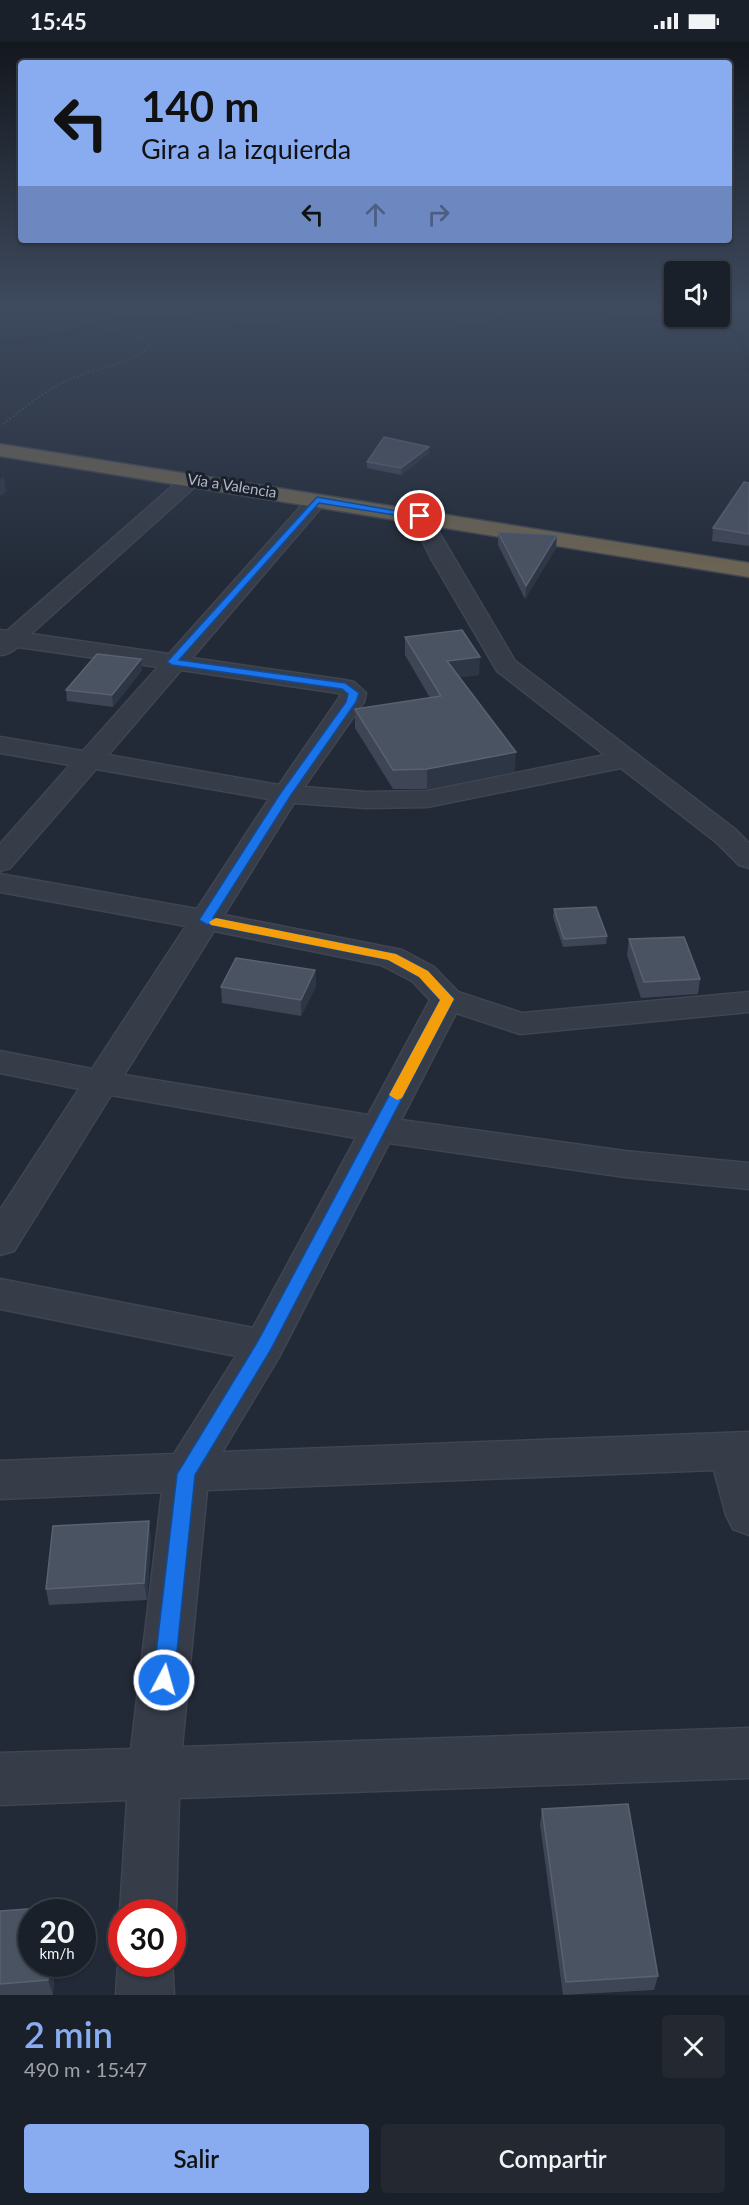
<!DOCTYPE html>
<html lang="es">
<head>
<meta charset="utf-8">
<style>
  body { margin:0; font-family:Lato,sans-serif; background:#232831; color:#f1f3f6; height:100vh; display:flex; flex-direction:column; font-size:22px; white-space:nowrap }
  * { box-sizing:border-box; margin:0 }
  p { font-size:20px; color:#9fa3a8 }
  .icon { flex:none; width:33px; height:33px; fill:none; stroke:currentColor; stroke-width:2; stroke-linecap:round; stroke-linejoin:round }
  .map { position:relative; height:1953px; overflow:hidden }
  .drawer { display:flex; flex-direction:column; background:#1a2029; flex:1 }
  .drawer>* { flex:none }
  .top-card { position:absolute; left:18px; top:18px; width:714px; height:183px; border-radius:6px; box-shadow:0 2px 4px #0004,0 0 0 2px #383e46; background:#89abf0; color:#111; overflow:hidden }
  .fabs { position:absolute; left:664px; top:219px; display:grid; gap:12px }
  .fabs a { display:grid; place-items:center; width:66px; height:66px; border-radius:6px; background:#1a2029; box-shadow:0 2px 4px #0004,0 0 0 2px #383e46; font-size:30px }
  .speed { position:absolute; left:18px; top:1857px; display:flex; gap:12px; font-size:30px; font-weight:700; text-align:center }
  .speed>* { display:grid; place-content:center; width:78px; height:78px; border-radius:50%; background:#1a2029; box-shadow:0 2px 4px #0004,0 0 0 2px #383e46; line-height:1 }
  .speed small { font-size:15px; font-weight:400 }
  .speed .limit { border:9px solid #d22; background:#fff; color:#111 }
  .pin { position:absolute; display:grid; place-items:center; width:51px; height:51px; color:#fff; margin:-26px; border:3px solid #fff; border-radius:50%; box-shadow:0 2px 6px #0007 }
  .me { position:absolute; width:66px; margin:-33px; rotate:6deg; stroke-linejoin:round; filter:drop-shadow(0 0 4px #0008) }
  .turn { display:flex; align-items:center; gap:21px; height:126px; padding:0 24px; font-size:27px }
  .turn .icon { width:78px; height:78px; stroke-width:2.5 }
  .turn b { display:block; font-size:42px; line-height:51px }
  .lanes { display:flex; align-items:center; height:57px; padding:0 24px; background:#0003; justify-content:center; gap:30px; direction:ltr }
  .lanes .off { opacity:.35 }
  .round { display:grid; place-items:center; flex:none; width:63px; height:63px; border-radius:6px; background:#232831 }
  .summary { display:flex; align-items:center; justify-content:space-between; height:102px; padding:0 24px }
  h1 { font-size:36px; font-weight:600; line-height:45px; color:#89abf0 }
  .primary-button { display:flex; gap:12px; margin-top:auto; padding:12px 24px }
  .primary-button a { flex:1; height:69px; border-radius:6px; background:#89abf0; color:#111; font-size:24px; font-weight:600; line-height:69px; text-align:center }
  .primary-button a+a { background:#232831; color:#f1f3f6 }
  .status { display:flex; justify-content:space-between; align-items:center; height:42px; padding:0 30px; background:#1a2029; direction:ltr }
  .status svg { height:16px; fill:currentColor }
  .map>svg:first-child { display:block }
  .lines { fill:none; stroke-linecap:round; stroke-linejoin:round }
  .stream { stroke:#172133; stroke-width:5 }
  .minor-casing { stroke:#3f4551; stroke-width:3 }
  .highway-casing { stroke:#404752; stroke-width:3 }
  .path { stroke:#3d4e50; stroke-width:2; stroke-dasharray:2 2; stroke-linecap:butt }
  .minor { fill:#363c48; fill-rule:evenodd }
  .highway { fill:#6d6453; fill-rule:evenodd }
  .wall { fill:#3e4656 }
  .shaded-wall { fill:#2d3645 }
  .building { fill:#4a5362; stroke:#5a6271; stroke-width:1.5 }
  .route { fill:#1a73e8; stroke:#114b97; stroke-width:1.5 }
  .slow { fill:#f59e0b }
  .labels { text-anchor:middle; stroke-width:6; stroke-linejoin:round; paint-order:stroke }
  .far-street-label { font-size:15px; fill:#b0b7c4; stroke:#1b212c }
</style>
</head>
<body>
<div class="status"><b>15:45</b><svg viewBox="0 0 49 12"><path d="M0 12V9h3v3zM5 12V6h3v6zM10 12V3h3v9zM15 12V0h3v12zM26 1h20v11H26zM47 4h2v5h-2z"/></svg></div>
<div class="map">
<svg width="749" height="1953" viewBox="0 0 749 1953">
  <rect width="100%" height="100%" fill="#222a37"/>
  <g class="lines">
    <g class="stream">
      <path d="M 587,266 C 598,272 610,276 622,277 C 651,279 714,267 735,289 C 744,298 746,316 749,328"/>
      <path d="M 0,301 L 60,294 L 119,276 L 148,275 L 283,287 L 450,288 L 485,284 L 506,275 L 506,266"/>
    </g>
    <defs>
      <g id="minor">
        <path d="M 191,432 L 198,434 L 201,438 L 198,442 L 31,592 L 169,612 L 310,454 L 324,454 L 327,458 L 324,462 L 192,616 L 345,638 L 354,640 L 366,651 L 364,660 L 304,745 L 366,750 L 427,749 L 605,713 L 497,629 L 432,518 L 410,474 L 413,470 L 420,468 L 427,470 L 515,619 L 736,788 L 749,801 L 749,826 L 739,823 L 716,800 L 621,726 L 427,765 L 366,766 L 294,761 L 224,873 L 402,908 L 434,925 L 458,950 L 522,971 L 749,950 L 749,970 L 520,992 L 456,971 L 401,1078 L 625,1109 L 749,1121 L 749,1147 L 625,1135 L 389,1101 L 279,1315 L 222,1410 L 749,1390 L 749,1493 L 733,1487 L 726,1473 L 714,1428 L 207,1448 L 182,1705 L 749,1686 L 749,1736 L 179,1756 L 176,1870 L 172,1877 L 172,1870 L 122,1870 L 122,1873 L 120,1870 L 127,1758 L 0,1763 L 0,1711 L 131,1707 L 162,1450 L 0,1457 L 0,1419 L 174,1412 L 236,1314 L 0,1267 L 0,1237 L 253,1286 L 356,1096 L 111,1053 L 14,1209 L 0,1213 L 0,1168 L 79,1047 L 0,1031 L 0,1009 L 92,1027 L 186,884 L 0,850 L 0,832 L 197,867 L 269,757 L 96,727 L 10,826 L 0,829 L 0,802 L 70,723 L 0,711 L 0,695 L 83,709 L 158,625 L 18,605 C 12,609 8,613 0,613 L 0,588 L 7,589 L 184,434 ZM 181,628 L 338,651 L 341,653 L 279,743 L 108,713 ZM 214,889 L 381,923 L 412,939 L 430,958 L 368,1073 L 124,1033 Z"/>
        <path d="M 122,1913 L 122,1922 L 172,1922 L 172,1918 L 174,1953 L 116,1953 L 118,1922 Z"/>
      </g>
      <path id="highway" d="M 0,402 L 749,521 L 749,535 L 0,414 Z"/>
    </defs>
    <use href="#minor" class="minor-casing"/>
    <use href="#highway" class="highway-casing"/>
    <path class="path" d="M 3,382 C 25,365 47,347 73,336 C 99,325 129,323 150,304 L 135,293 L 98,284 L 76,266"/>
    <use href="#minor" class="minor"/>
    <use href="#highway" class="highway"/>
  </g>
  <g class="wall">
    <path d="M 429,411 L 401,433 L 367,426 L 367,420 Z"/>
    <path d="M 749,441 L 749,504 L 712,499 L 713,486 Z"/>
    <path d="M 498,490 L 556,506 L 525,557 L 498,503 Z"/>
    <path d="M 405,595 L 479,633 L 460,635 L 515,729 L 427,747 L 393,747 L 355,686 L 355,667 L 430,656 L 405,613 Z"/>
    <path d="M 142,628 L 113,665 L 67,659 L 66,648 Z"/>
    <path d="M 554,867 L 607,894 L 606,902 L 563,905 L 553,875 Z"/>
    <path d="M 629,897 L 700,937 L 698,952 L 641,956 L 627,913 Z"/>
    <path d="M 315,928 L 316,944 L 301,974 L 222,961 L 221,945 Z"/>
    <path d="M 151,1496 L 147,1558 L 49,1563 L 46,1547 Z"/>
    <path d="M 542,1767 L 658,1934 L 654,1948 L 563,1953 L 540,1782 Z"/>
    <path d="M 0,1869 L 55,1922 L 53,1953 L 0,1953 Z"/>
  </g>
  <g class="shaded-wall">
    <path d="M 429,405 L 429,411 L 401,433 L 401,426 Z"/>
    <path d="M 4,435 L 6,450 L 0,454 L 0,437 Z"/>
    <path d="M 557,493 L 556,506 L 525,557 L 526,544 Z"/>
    <path d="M 480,615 L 479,633 L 446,637 L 447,619 Z"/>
    <path d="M 141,617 L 142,628 L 113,665 L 112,653 Z"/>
    <path d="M 516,710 L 515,729 L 427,747 L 427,727 Z"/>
    <path d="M 315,928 L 316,944 L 301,974 L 301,958 Z"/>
    <path d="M 149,1479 L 151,1496 L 147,1558 L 144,1541 Z"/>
    <path d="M 50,1922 L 55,1922 L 53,1953 L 48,1938 Z"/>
  </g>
  <g class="building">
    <path d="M 384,395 L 429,405 L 401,426 L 367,420 Z"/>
    <path d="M 744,440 L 749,441 L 749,492 L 713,486 Z"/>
    <path d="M 498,490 L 557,493 L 526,544 Z"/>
    <path d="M 462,588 L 480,615 L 447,619 L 516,710 L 427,727 L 393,728 L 355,667 L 441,654 L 405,595 Z"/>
    <path d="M 97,612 L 141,617 L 112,653 L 66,648 Z"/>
    <path d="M 596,865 L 607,894 L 564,897 L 554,867 Z"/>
    <path d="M 684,895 L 700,937 L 644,940 L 629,897 Z"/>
    <path d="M 236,916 L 315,928 L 301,958 L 221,945 Z"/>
    <path d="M 149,1479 L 144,1541 L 46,1547 L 53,1484 Z"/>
    <path d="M 628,1762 L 658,1934 L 566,1940 L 542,1767 Z"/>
    <path d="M 54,1865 L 53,1870 L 32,1870 L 32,1922 L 50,1922 L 48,1938 L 0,1942 L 0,1869 Z"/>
  </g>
  <linearGradient id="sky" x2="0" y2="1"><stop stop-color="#13171e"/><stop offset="0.49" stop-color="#3e4a5e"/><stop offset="1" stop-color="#3e4a5e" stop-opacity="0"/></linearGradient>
  <rect width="749" height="539" fill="url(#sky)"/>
  <path class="route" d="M 317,455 L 425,474 L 420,477 L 319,461 L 179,618 L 345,641 L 359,651 L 356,660 L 291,753 L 213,876 L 396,912 L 428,929 L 454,957 L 270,1309 L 195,1433 L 174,1638 L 171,1645 L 164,1648 L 156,1645 L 153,1638 L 177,1432 L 258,1299 L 440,958 L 419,935 L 388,918 L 206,882 L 199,878 L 280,752 L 346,660 L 348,652 L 342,647 L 172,623 L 167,620 Z"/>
  <path class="slow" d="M 216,876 L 396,912 L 428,929 L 454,957 L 402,1056 L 397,1058 L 389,1053 L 440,958 L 419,935 L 388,918 L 211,883 L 209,880 Z"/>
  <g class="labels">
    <g class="far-street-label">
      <text transform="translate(232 444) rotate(9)" y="5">Vía a Valencia</text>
    </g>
  </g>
</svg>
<div class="fabs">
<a><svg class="icon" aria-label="sound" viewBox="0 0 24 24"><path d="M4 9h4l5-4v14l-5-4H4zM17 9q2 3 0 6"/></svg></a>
</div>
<div class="speed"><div>20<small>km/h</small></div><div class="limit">30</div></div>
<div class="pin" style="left:420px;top:474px;background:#d93025"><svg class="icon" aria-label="arrive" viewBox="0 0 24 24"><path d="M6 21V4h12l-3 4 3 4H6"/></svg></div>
<svg class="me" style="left:164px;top:1638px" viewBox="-20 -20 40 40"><circle r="17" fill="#1a73e8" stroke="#fff" stroke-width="3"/><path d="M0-11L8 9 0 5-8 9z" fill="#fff"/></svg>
<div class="top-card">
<div class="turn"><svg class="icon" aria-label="left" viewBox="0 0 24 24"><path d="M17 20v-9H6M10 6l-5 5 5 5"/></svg><div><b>140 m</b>Gira a la izquierda</div></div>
<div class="lanes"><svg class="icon" aria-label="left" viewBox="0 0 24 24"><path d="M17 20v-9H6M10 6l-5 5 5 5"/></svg><svg class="icon off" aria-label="ahead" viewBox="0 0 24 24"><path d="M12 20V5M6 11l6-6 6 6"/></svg><svg class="icon off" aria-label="right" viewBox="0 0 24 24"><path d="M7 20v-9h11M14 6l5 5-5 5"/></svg></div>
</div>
</div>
<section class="drawer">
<div class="summary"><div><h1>2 min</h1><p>490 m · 15:47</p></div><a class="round"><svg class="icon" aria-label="close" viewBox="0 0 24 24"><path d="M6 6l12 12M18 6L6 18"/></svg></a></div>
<div class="primary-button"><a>Salir</a><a>Compartir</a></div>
</section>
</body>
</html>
